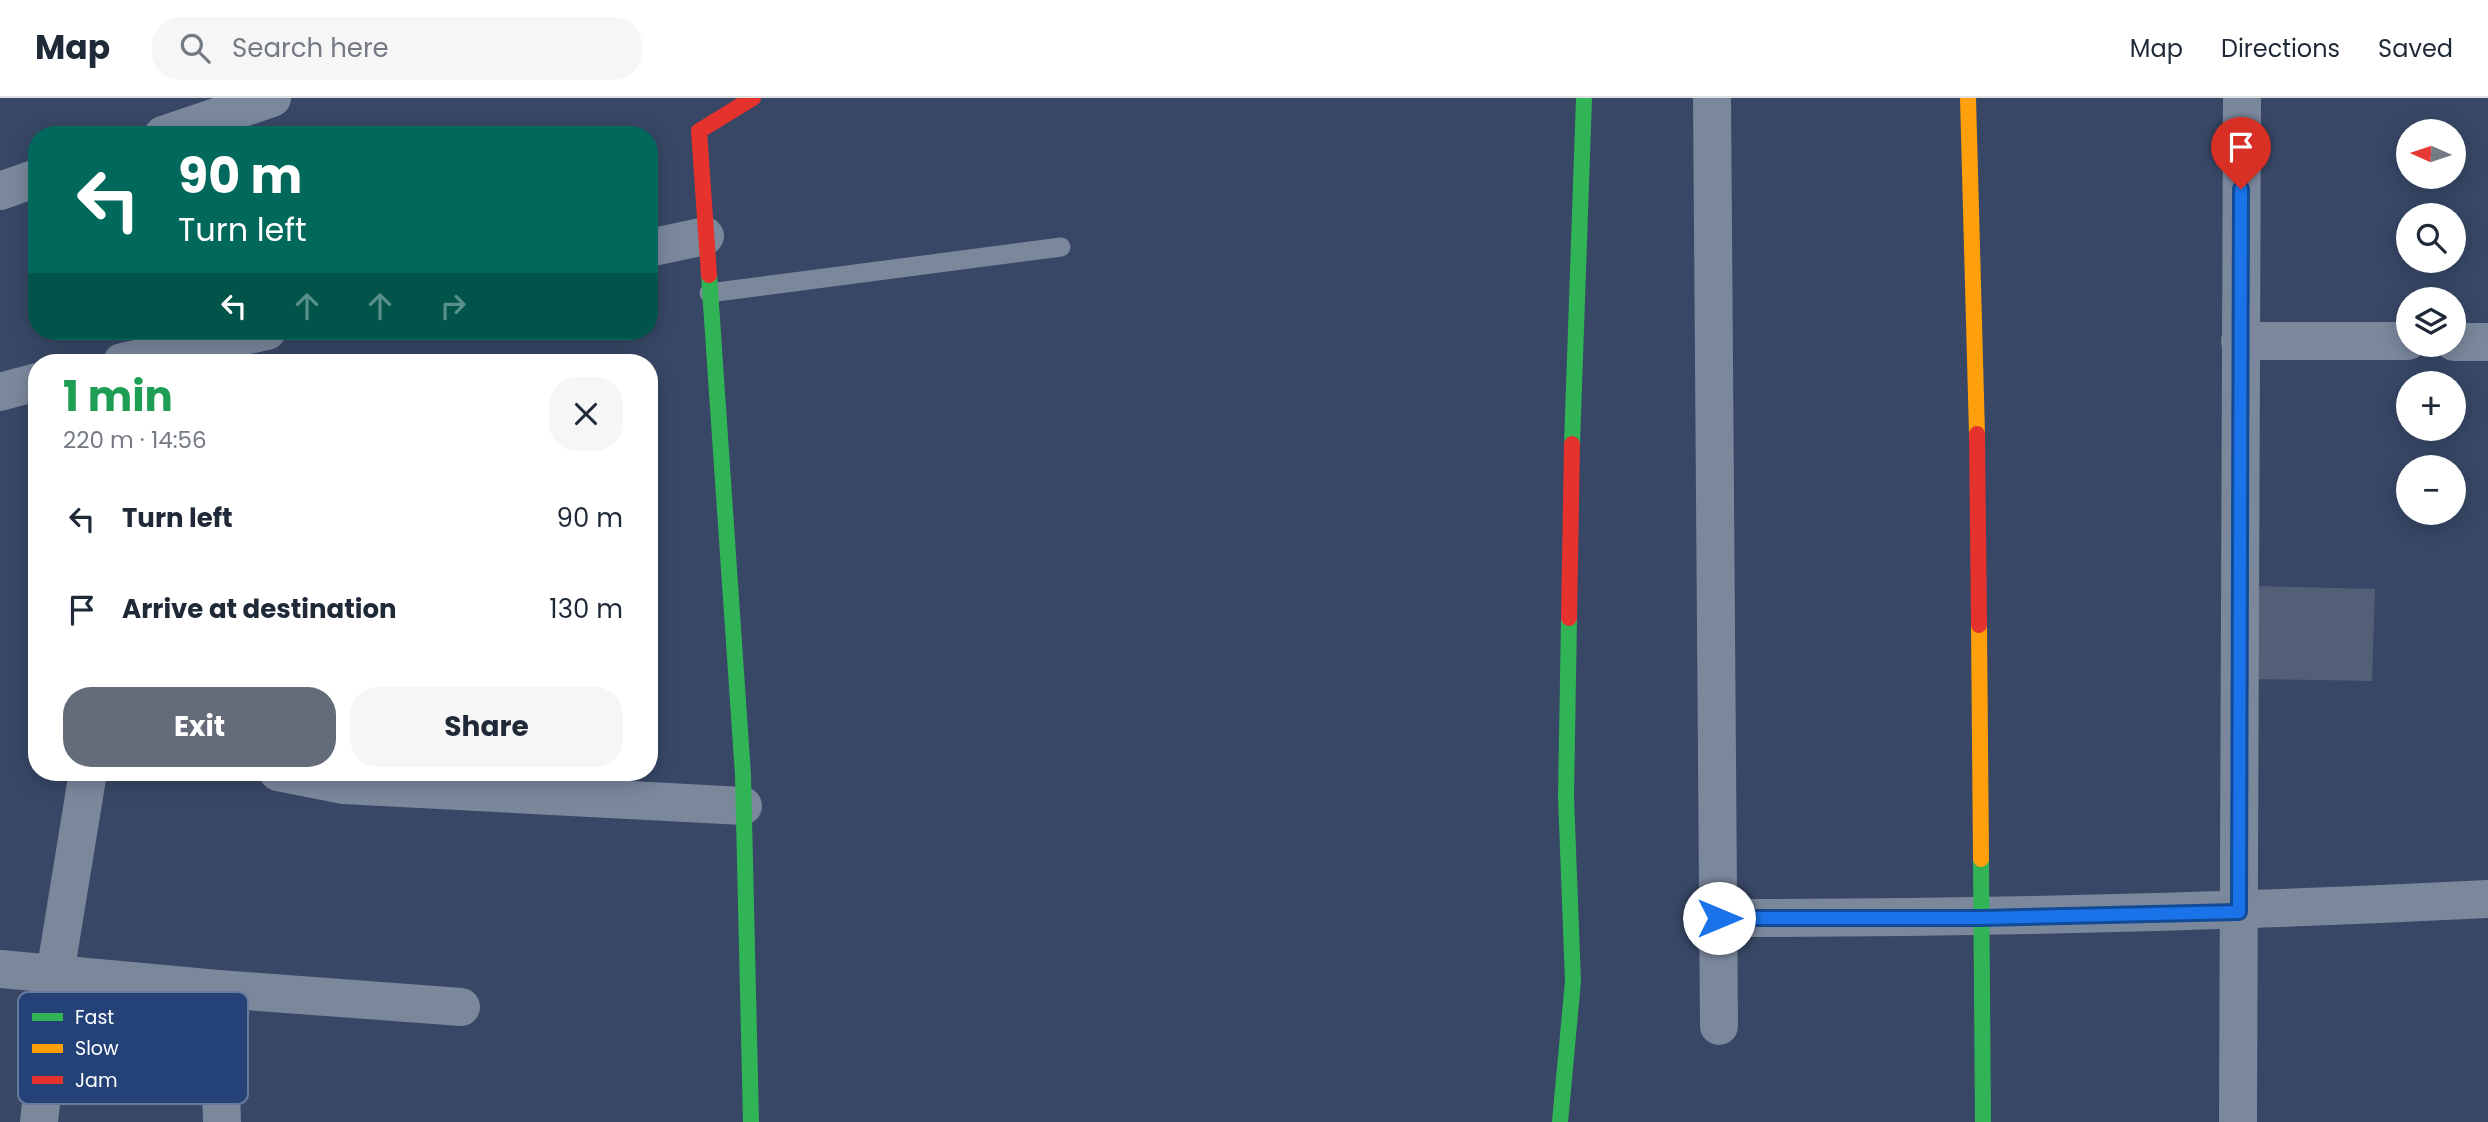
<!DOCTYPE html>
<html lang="en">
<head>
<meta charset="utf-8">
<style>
  body { margin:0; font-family:Poppins,sans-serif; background:#f6f6f7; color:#1f2937; height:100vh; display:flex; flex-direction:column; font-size:26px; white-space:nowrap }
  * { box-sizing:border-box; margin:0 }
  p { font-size:23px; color:#747a83 }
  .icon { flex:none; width:38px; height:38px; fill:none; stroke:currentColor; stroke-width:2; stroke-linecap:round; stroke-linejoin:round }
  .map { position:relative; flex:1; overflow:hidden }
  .drawer { position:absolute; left:28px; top:256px; width:630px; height:427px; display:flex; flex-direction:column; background:#fff; border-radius:28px; box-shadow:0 4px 18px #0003 }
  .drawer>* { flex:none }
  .banner { position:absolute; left:28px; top:28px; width:630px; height:214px; border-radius:28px; box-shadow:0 4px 18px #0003; background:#00695c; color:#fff; overflow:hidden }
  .needle { width:46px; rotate:273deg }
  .tools { position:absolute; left:2396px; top:21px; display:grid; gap:14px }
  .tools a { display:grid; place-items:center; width:70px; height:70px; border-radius:50%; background:#fff; box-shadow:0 4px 18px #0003; font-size:35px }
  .pin { position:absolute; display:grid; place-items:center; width:60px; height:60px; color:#fff; margin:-72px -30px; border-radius:50% 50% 50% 0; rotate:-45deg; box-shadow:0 0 7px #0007 }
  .pin .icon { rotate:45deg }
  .me { position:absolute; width:77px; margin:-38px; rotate:90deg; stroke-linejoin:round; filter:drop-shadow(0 0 5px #0008) }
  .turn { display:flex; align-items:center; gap:24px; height:147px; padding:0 35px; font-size:32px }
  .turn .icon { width:91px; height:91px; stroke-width:2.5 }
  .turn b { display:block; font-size:49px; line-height:60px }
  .lanes { display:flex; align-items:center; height:66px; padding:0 35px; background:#0003; justify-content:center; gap:35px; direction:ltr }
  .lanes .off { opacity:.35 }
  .round { display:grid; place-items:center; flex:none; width:74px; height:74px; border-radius:28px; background:#f6f6f7 }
  .headline { display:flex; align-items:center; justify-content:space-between; height:119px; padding:0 35px }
  h1 { font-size:42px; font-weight:700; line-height:52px; color:#1e9e55 }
  .button { display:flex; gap:14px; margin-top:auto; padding:14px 35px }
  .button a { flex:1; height:80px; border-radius:28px; background:#646c79; color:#fff; font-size:28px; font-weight:700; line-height:80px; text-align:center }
  .button a+a { background:#f6f6f7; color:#1f2937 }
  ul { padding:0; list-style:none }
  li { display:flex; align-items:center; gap:21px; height:91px; padding:0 35px }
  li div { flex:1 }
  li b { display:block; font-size:26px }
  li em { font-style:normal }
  header { display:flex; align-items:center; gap:42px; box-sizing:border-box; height:98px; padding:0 35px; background:#fff; border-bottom:2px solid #e0e1e3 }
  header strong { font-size:33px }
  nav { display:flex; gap:38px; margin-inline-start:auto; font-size:24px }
  .search { width:490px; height:63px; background:#f6f6f7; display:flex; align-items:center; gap:18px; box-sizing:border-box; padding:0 24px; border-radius:28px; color:#747a83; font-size:26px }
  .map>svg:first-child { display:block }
  .building { fill:#525f77 }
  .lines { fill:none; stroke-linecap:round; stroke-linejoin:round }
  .lane { stroke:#7b889c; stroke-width:19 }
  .street { stroke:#7b889c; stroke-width:38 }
  .fast { stroke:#30b455; stroke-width:16 }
  .slow { stroke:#ff9f0a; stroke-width:16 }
  .jam { stroke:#e5322d; stroke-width:16 }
  .route-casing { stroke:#114b97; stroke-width:18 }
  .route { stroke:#1a73e8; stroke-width:12 }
  .key { fill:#244178; stroke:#667aa0; stroke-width:2 }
  .key-label { font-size:19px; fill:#fff }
</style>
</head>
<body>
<header>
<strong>Map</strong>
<div class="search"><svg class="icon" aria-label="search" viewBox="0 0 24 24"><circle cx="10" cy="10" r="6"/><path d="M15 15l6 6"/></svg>Search here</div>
<nav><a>Map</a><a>Directions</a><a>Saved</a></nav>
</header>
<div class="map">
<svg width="2488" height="1024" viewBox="0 0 2488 1024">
  <rect width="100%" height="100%" fill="#374765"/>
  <path class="building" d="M 2253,488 L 2375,491 L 2372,583 L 2250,581 Z"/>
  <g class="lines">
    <path class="lane" d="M 709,195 L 1061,149"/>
    <g class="street">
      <path d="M 1712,0 L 1719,928"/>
      <path d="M 163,37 L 272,0"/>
      <path d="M 0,93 L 37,80"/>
      <path d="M 649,150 L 705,138"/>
      <path d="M 2240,243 L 2408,243"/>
      <path d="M 2454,244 L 2488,244"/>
      <path d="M 122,264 L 267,233"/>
      <path d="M 0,294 L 37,284"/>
      <path d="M 278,674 L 344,687 L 743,708"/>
      <path d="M 1719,820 C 1976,820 2231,814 2488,801"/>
      <path d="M 0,871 L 218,891"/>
      <path d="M 39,1024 L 55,876 L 88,674"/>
      <path d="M 222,1024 L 218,891 L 461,909"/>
      <path d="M 2238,1024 L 2242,0"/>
    </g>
    <g class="fast">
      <path d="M 709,177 L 743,677 L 751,1024"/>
      <path d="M 1572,346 L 1584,0"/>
      <path d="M 1981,761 L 1983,1024"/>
      <path d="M 1560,1024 L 1573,883 L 1566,699 L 1569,520"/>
    </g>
    <g class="slow">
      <path d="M 1968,0 L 1977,336"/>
      <path d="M 1979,527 L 1981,761"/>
    </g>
    <g class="jam">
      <path d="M 709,177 L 699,33 L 753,0"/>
      <path d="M 1977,336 L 1979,527"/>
      <path d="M 1569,520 L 1572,346"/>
    </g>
  </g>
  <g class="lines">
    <defs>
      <path id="route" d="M 1719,820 L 1982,820 L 2239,814 L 2241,91"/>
    </defs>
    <use href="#route" class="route-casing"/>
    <use href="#route" class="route"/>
  </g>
  <rect x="18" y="894" width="230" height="112" rx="10" class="key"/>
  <rect x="32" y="915" width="31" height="8" fill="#30b455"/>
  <rect x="32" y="946" width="31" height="9" fill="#ff9f0a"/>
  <rect x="32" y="978" width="31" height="8" fill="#e5322d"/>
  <g class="key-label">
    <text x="75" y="926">Fast</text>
    <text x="75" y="957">Slow</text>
    <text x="75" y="989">Jam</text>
  </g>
</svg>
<div class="tools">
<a><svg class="needle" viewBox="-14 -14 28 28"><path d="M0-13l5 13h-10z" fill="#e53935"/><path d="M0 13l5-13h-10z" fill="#747a83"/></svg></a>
<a><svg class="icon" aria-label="search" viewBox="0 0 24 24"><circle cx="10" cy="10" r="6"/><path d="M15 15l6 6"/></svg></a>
<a><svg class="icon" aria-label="layers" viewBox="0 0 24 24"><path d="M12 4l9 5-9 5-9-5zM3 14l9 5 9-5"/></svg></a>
<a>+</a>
<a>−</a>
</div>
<div class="pin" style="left:2241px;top:91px;background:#d93025"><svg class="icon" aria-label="arrive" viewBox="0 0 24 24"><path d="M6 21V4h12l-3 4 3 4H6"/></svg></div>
<svg class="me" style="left:1719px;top:820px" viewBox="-20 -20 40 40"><circle r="19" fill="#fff"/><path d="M0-13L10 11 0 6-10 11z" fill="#1a73e8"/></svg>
<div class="banner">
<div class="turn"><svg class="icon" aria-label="left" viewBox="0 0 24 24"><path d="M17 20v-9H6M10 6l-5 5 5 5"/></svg><div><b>90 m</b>Turn left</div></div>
<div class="lanes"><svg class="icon" aria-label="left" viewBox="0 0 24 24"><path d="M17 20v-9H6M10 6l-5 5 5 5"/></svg><svg class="icon off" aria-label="ahead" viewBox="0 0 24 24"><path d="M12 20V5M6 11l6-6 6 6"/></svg><svg class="icon off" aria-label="ahead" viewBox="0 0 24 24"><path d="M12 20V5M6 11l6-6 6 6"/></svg><svg class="icon off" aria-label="right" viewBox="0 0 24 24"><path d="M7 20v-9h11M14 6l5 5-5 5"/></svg></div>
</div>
<section class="drawer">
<div class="headline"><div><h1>1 min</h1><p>220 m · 14:56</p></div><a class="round"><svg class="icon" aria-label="close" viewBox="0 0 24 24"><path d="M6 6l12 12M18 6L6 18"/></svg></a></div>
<ul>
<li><svg class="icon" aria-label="left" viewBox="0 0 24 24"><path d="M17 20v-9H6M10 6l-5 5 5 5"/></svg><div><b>Turn left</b></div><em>90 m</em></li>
<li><svg class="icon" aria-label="arrive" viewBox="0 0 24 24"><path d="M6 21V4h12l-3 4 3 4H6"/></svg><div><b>Arrive at destination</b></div><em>130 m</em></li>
</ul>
<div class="button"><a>Exit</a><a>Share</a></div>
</section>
</div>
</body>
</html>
